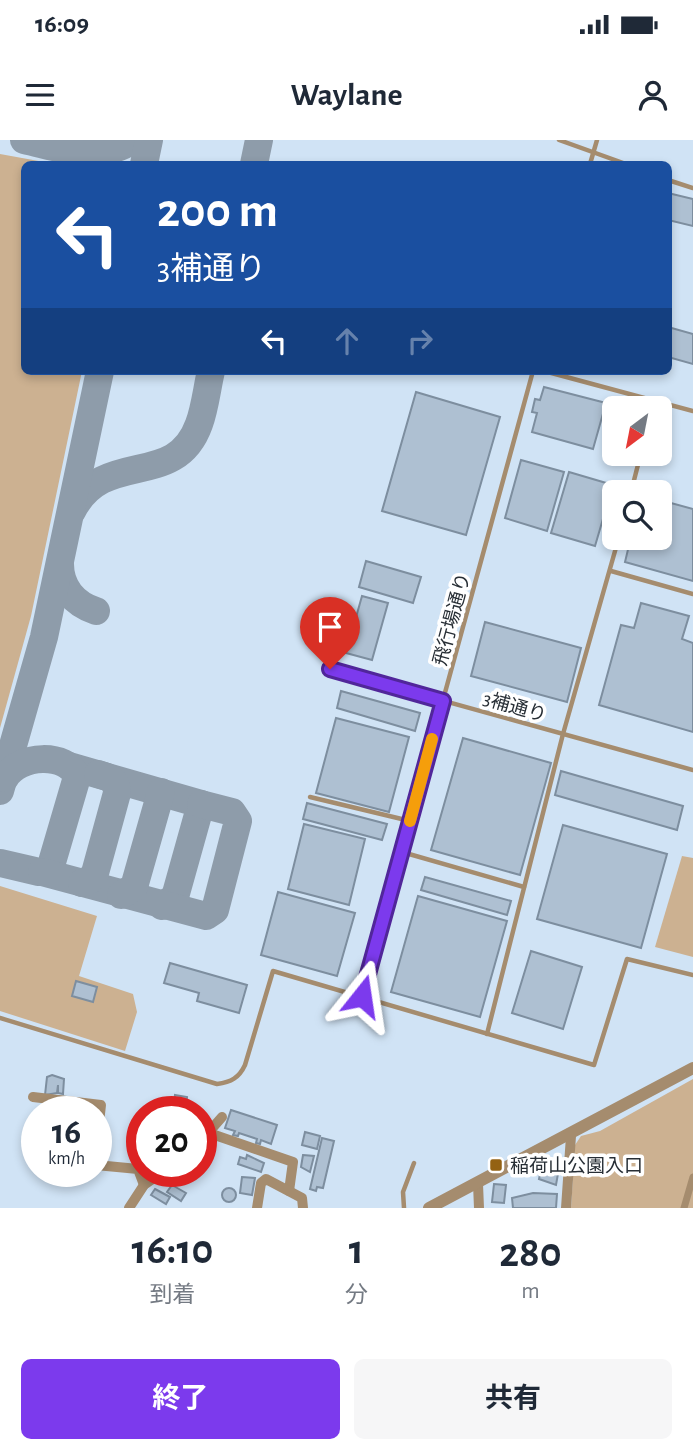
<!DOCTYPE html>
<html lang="ja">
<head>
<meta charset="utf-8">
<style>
  body { margin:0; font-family:"Alegreya Sans","Noto Sans JP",sans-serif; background:#f6f6f7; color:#1f2937; height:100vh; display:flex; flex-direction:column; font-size:26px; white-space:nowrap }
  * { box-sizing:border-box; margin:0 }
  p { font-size:23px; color:#747a83 }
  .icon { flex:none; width:38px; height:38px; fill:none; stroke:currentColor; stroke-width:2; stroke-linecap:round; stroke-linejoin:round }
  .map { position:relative; height:1068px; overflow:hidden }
  .details { display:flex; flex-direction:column; background:#fff; flex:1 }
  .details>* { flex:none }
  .banner { position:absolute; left:21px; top:21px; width:651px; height:214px; border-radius:10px; box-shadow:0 4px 10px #0003; background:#1a4fa0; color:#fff; overflow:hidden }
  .needle { width:46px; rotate:212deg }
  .controls { position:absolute; left:602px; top:256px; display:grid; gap:14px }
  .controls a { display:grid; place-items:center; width:70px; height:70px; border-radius:10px; background:#fff; box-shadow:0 4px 10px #0003; font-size:35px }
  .speed { position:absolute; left:21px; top:956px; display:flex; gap:14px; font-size:35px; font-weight:700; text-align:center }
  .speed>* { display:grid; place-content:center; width:91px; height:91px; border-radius:50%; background:#fff; box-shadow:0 4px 10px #0003; line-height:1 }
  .speed small { font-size:18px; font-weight:400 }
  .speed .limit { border:10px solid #d22; background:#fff; color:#111 }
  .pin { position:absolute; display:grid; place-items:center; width:60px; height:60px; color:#fff; margin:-72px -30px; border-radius:50% 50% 50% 0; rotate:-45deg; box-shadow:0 0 7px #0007 }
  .pin .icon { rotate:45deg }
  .me { position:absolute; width:77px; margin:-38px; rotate:15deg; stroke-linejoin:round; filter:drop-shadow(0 0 5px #0008) }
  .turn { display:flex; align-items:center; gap:24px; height:147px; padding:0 21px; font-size:32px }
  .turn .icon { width:91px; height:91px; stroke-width:2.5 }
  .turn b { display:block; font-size:49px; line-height:60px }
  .lanes { display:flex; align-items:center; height:66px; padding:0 21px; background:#0003; justify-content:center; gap:35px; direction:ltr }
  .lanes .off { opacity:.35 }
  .eta { display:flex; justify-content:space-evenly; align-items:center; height:119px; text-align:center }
  .eta b { font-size:42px; font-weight:700; line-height:49px }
  .primary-button { display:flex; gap:14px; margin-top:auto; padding:14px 21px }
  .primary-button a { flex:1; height:80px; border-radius:10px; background:#7c3aed; color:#fff; font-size:28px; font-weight:700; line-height:80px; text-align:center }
  .primary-button a+a { background:#f6f6f7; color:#1f2937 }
  .status { display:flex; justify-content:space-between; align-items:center; height:49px; padding:0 35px; background:#fff; direction:ltr }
  .status svg { height:19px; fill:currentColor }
  header { display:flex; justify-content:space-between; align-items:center; height:91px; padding:0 21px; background:#fff; font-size:32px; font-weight:700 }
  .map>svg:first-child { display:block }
  .green { fill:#ccb191 }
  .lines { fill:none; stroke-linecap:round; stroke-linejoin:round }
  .taxiway { stroke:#8e9caa; stroke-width:28 }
  .building { fill:#aec0d2; stroke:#7d8e9f; stroke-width:2 }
  .service { stroke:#a58c6e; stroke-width:4.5 }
  .pedestrian { stroke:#a58c6e; stroke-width:7 }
  .minor { stroke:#a58c6e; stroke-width:10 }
  .tertiary { stroke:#a58c6e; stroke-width:12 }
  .route-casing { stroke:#51269a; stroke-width:18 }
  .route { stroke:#7c3aed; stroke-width:12 }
  .slow { stroke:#f59e0b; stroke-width:12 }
  .poi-dot { fill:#946213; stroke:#fff; stroke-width:2.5 }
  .labels { text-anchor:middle; stroke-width:7; stroke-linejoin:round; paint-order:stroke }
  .street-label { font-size:19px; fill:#272e35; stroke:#fff }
  .poi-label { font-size:19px; fill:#272e35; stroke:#fff; text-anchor:start }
</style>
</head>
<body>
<div class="status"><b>16:09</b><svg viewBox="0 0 49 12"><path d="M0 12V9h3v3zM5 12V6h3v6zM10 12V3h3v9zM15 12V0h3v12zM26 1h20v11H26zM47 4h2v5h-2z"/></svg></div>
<header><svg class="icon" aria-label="menu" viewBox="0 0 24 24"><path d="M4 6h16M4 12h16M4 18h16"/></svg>Waylane<svg class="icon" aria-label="person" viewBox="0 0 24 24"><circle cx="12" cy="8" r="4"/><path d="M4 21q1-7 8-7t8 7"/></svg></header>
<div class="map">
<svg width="693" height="1068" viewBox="0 0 693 1068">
  <rect width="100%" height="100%" fill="#d0e3f5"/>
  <g class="green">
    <path d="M 0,14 L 55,24 L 24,24 L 24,231 L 82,231 L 31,476 L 0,588 Z"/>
    <path d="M 682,716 L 693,718 L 693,817 L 655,807 Z"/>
    <path d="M 0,746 L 97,776 L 79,836 L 133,854 L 137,872 L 125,911 L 0,871 Z"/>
    <path d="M 693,939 L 693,1068 L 571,1068 L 575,1005 L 581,996 L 600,991 Z"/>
  </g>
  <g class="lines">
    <g class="taxiway">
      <path d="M 24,0 C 61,8 99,23 133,0"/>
      <path d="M 144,24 L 149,0"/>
      <path d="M 254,24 L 259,0"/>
      <path d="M 72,371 C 105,307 175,351 199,284 C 205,268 207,248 211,231"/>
      <path d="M 60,424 C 60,447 74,464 96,471"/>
      <path d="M 69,626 L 201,664 L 175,757 L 162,766"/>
      <path d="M 0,651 L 44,497 L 100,231"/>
      <path d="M 0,723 L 39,732 L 50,729 L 77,637 C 67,612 19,614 5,638"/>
      <path d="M 42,732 L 206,776 L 215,770 L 238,681 L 232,672 L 201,664"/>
      <path d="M 82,743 L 90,740 L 95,733 L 117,653 C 117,640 109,637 98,634"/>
      <path d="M 121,755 L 134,747 L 161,652"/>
    </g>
  </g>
  <g class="building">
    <path d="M 668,53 L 693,59 L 693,86 L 668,80 Z"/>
    <path d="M 668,187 L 693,194 L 693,224 L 668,217 Z"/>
    <path d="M 544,247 L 606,263 L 593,309 L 532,292 L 537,273 L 532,272 L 535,259 L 540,260 Z"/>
    <path d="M 416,252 L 500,277 L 466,395 L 382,371 Z"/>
    <path d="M 521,320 L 564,332 L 547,391 L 505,378 Z"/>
    <path d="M 569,332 L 613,345 L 595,406 L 551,393 Z"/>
    <path d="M 660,360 L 693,369 L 693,441 L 625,422 L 631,397 L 660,397 Z"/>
    <path d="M 366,421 L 421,437 L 413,463 L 359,447 Z"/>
    <path d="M 362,456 L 388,463 L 372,520 L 346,513 Z"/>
    <path d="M 641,463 L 689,476 L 682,499 L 693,503 L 693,592 L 599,565 L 621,485 L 634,488 Z"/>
    <path d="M 485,482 L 581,508 L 567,562 L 471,536 Z"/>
    <path d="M 341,551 L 420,573 L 415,591 L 337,568 Z"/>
    <path d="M 336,578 L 409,597 L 389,672 L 316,653 Z"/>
    <path d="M 463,598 L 551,623 L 520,735 L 431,710 Z"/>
    <path d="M 561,631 L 683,666 L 677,690 L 555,655 Z"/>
    <path d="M 307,663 L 387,684 L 382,700 L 303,679 Z"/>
    <path d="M 304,684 L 365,699 L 349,765 L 288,749 Z"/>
    <path d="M 563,685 L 667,714 L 641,808 L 537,779 Z"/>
    <path d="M 425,737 L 511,761 L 507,775 L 421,750 Z"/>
    <path d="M 278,752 L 355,773 L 337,836 L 261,815 Z"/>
    <path d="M 418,756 L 507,781 L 480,877 L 391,852 Z"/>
    <path d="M 531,811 L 582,827 L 563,889 L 512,873 Z"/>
    <path d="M 170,823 L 247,845 L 239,873 L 197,861 L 199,853 L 164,843 Z"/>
    <path d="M 76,841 L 97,847 L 93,862 L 72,856 Z"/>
    <path d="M 52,935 L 64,939 L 63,954 L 58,953 L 58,945 L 57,953 L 45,955 L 47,937 Z"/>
    <path d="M 175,955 L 187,957 L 186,969 L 182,971 L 173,971 Z"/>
    <path d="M 231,970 L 277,985 L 271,1004 L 261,1000 L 260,1004 L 256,1003 L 257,999 L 239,993 L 238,996 L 233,995 L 235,991 L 225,988 Z"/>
    <path d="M 305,992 L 320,996 L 317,1009 L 302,1005 Z"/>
    <path d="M 322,998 L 334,1001 L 323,1048 L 317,1047 L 316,1051 L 310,1049 Z"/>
    <path d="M 247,1015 L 264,1023 L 261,1032 L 238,1024 L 240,1017 L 246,1019 Z"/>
    <path d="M 303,1015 L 314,1016 L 310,1032 L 301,1027 Z"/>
    <path d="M 542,1024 L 559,1028 L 556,1045 L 539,1039 Z"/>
    <path d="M 242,1037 L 255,1038 L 252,1055 L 240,1053 Z"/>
    <path d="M 494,1044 L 506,1045 L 504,1063 L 492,1062 Z"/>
    <path d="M 172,1045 L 186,1053 L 181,1061 L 167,1052 Z"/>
    <circle cx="229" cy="1055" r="7"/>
    <path d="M 155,1049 L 170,1057 L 166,1064 L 151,1055 Z"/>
    <path d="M 533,1053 L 557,1054 L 556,1068 L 513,1068 L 512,1058 Z"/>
  </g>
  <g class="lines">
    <g class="service">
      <path d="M 559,0 L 626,24"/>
      <path d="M 590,24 L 597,0"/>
      <path d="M 668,40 L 693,48"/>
      <path d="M 544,231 L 693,271"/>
      <path d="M 653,268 L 654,261"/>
      <path d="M 631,352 L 641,313"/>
      <path d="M 611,431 L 693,454"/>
      <path d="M 329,529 L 693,630"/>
      <path d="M 310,657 L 410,681"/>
      <path d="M 402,712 L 524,747"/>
      <path d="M 362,856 L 533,231"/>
      <path d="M 0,878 L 217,944 C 231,942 239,938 245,925 L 273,831 L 594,925 L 627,819 L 693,835"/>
      <path d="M 487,894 L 563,594 L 619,397"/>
      <path d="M 404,1068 L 403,1052 L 414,1023"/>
    </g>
    <path class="pedestrian" d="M 684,1068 L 693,1037"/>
    <g class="minor">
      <path d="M 33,957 L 101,965 L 96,1009"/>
      <path d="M 209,993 L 293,1022 L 289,1051"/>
      <path d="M 201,1001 L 222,977"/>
      <path d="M 96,1025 L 138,1029 L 144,1045"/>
      <path d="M 478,1044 L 479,1068"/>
      <path d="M 129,1068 L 144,1045 L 164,1031"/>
      <path d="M 257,1068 L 261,1043 L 266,1039 L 302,1058 L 303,1068"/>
      <path d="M 566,1068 L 571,996"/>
    </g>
    <path class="tertiary" d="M 429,1068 L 693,928"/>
  </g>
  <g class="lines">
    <defs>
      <path id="route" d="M 330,529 L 443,561 L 362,856"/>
    </defs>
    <use href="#route" class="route-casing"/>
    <use href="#route" class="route"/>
    <path class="slow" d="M 410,681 L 432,599"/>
  </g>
  <rect class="poi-dot" x="489" y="1018" width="14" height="14" rx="3.5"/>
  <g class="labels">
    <g class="street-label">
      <text transform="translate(451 479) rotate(-75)" y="7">飛行場通り</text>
      <text transform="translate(515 566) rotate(16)" y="7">3補通り</text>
    </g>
    <g class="poi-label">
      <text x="510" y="1032">稲荷山公園入口</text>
    </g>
  </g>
</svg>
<div class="controls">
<a><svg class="needle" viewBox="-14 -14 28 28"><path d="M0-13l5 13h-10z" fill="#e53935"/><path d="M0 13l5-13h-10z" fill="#747a83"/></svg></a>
<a><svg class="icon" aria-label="search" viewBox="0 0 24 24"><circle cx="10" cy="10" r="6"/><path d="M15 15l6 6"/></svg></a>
</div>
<div class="speed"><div>16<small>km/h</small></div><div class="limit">20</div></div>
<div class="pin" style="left:330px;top:529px;background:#d93025"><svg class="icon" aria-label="arrive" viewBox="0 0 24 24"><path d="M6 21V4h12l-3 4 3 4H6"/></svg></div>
<svg class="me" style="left:362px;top:856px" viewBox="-20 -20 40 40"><path d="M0-17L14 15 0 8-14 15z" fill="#7c3aed" stroke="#fff" stroke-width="4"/></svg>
<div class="banner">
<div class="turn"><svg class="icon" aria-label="left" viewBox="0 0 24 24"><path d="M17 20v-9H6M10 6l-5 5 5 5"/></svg><div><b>200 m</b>3補通り</div></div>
<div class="lanes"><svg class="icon" aria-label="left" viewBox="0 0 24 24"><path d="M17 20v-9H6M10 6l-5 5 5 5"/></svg><svg class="icon off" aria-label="ahead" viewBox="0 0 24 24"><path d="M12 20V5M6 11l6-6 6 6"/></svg><svg class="icon off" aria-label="right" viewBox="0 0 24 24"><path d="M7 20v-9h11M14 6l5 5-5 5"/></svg></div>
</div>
</div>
<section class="details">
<div class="eta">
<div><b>16:10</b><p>到着</p></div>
<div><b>1</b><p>分</p></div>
<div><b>280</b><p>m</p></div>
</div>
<div class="primary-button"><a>終了</a><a>共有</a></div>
</section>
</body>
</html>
